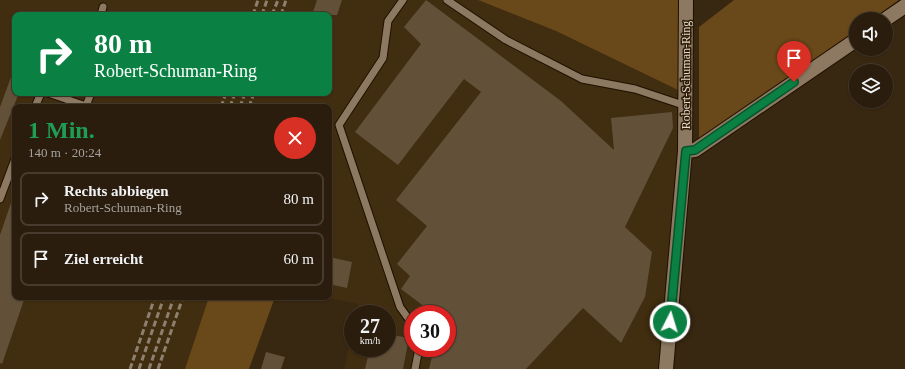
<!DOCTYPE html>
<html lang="de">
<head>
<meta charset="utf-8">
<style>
  body { margin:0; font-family:"Times New Roman",serif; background:#322616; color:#f1f3f6; height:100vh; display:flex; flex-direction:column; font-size:15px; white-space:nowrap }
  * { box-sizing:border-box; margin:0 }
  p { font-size:13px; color:#a5a29d }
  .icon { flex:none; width:22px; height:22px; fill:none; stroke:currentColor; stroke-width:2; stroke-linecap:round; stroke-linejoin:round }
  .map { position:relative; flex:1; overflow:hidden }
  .side { position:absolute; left:12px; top:104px; width:320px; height:196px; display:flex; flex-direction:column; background:#2a1d0d; border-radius:8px; box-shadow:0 1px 3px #0004,0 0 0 1px #463b2e }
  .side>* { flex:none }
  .banner { position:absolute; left:12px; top:12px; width:320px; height:84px; border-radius:8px; box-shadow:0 1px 3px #0004,0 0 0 1px #463b2e; background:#0b8043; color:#fff; overflow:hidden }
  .buttons { position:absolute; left:849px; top:12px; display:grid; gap:8px }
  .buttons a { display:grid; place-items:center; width:44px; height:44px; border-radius:50%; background:#2a1d0d; box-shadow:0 1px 3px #0004,0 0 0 1px #463b2e; font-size:20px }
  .speed { position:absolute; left:344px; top:305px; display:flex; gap:8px; font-size:20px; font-weight:700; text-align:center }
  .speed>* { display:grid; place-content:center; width:52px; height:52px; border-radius:50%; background:#2a1d0d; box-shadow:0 1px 3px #0004,0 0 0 1px #463b2e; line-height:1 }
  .speed small { font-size:10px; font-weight:400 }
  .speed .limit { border:6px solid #d22; background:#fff; color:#111 }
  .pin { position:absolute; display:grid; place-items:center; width:34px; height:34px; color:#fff; margin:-41px -17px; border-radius:50% 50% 50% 0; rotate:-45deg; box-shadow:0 0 4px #0007 }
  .pin .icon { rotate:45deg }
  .me { position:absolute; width:44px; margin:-22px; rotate:5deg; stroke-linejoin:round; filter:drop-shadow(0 0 3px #0008) }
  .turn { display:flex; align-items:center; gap:14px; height:84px; padding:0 16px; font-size:18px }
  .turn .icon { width:52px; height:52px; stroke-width:2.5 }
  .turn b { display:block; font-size:28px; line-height:34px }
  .round { display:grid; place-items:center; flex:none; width:42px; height:42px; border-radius:21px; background:#322616 }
  .head { display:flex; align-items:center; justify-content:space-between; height:68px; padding:0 16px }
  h1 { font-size:24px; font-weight:800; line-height:30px; color:#1e9e55 }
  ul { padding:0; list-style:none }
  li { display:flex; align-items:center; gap:12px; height:54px; margin:0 8px 6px; padding:0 8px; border:2px solid #463b2e; border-radius:8px }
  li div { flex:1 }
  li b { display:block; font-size:15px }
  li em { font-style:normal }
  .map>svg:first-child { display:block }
  .built { fill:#412d0f; fill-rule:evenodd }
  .green { fill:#69481a }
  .building { fill:#625039 }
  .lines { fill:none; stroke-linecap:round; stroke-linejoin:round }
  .lane-casing { stroke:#1f1000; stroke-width:9 }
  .street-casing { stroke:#1f1000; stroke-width:16 }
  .lane { stroke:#8d7961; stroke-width:7 }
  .street { stroke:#8d7961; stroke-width:14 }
  .rail { stroke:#8e806e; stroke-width:3; stroke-dasharray:6 3; stroke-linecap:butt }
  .route-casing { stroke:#07532c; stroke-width:10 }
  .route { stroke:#0b8043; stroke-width:7 }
  .labels { text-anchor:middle; stroke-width:3; stroke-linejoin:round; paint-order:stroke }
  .street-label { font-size:12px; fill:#e3d8cb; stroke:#2e1e07 }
</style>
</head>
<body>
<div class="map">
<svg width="905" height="369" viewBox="0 0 905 369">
  <rect width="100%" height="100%" fill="#382711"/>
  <path class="built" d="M 0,0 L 478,0 L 556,31 L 680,91 L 677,189 L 660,369 L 344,369 L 353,327 L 353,348 L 387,348 L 387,314 L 356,314 L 358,304 L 322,297 L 329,297 L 329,107 L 15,107 L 15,297 L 209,297 L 185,369 L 0,369 ZM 15,15 L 329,15 L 329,93 L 15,93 ZM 413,314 L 447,314 L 447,348 L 413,348 Z"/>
  <g class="green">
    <path d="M 478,0 L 679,0 L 680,91 L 556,31 Z"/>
    <path d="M 734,0 L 899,0 L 872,19 L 856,19 L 856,30 L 699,141 L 699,27 Z"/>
    <path d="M 209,297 L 275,297 L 249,369 L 185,369 Z"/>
  </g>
  <g class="building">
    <path d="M 317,0 L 342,0 L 337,15 L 312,15 Z"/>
    <path d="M 426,0 L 561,101 L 614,150 L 611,118 L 672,112 L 673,128 L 625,227 L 652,252 L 645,297 L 621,343 L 583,308 L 526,369 L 429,369 L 434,348 L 447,348 L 447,314 L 430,314 L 421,304 L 401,289 L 410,276 L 397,264 L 427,226 L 396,200 L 481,92 L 464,79 L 398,165 L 355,132 L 421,44 L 404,27 Z"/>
    <path d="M 14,69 L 15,93 L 19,93 L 0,140 L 0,107 Z"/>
    <path d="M 13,197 L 15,197 L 15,297 L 25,297 L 2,364 L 0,363 L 0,235 Z"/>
    <path d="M 329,257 L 352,262 L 347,288 L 329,284 Z"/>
    <path d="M 387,334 L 409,338 L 403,369 L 365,369 L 370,348 L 387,348 Z"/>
    <path d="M 266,352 L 285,357 L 281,369 L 261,369 Z"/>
  </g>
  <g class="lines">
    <defs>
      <g id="lane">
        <path d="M 403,0 L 388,21 L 383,58 L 339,125 L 400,307 L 413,325"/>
        <path d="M 447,0 L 506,40 L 582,79 L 635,89 L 686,106"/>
        <path d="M 101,15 L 103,7"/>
        <path d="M 48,93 L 86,106 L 91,93"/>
        <path d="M 35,107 L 41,93"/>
        <path d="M 0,199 L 15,159"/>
        <path d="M 415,369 L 419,348"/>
      </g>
      <g id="street">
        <path d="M 886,19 L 905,6"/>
        <path d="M 685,151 L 695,150 L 856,40"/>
        <path d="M 666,369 L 685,151 L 686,0"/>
      </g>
    </defs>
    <use href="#lane" class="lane-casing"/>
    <use href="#street" class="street-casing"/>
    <use href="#lane" class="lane"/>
    <use href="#street" class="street"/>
    <g class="rail">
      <path d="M 253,15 L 258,0"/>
      <path d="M 262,15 L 267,0"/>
      <path d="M 272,15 L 278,0"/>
      <path d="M 281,15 L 286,0"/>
      <path d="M 221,107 L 226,93"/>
      <path d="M 230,107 L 235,93"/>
      <path d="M 240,107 L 245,93"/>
      <path d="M 249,107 L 254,93"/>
      <path d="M 130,369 L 155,297"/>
      <path d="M 139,369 L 164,297"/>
      <path d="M 149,369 L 174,297"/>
      <path d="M 158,369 L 183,297"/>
    </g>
  </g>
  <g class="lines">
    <defs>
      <path id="route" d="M 670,322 L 686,151 L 695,150 L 794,82"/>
    </defs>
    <use href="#route" class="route-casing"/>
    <use href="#route" class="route"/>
  </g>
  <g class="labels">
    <g class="street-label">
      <text transform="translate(686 75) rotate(-90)" y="4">Robert-Schuman-Ring</text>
    </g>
  </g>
</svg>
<div class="buttons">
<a><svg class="icon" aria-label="sound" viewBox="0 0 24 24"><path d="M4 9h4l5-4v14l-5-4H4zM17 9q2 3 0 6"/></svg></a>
<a><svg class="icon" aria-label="layers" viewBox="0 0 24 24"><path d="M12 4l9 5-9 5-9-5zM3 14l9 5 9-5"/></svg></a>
</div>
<div class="speed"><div>27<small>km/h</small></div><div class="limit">30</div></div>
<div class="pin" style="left:794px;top:82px;background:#d93025"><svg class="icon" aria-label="arrive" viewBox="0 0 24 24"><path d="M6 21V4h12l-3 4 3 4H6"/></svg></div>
<svg class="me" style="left:670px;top:322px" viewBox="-20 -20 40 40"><circle r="17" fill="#0b8043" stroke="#fff" stroke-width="3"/><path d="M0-11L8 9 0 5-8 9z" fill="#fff"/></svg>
<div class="banner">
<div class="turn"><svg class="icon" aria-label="right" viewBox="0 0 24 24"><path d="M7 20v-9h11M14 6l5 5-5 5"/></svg><div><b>80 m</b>Robert-Schuman-Ring</div></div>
</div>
<section class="side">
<div class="head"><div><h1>1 Min.</h1><p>140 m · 20:24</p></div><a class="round" style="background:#d93025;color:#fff"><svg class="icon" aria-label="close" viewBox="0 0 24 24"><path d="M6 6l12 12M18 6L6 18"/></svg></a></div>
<ul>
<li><svg class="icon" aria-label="right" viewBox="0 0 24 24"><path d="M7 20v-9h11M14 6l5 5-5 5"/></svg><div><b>Rechts abbiegen</b><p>Robert-Schuman-Ring</p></div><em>80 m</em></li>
<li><svg class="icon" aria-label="arrive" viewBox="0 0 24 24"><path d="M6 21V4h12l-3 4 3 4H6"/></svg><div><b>Ziel erreicht</b></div><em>60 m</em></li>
</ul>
</section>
</div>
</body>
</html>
